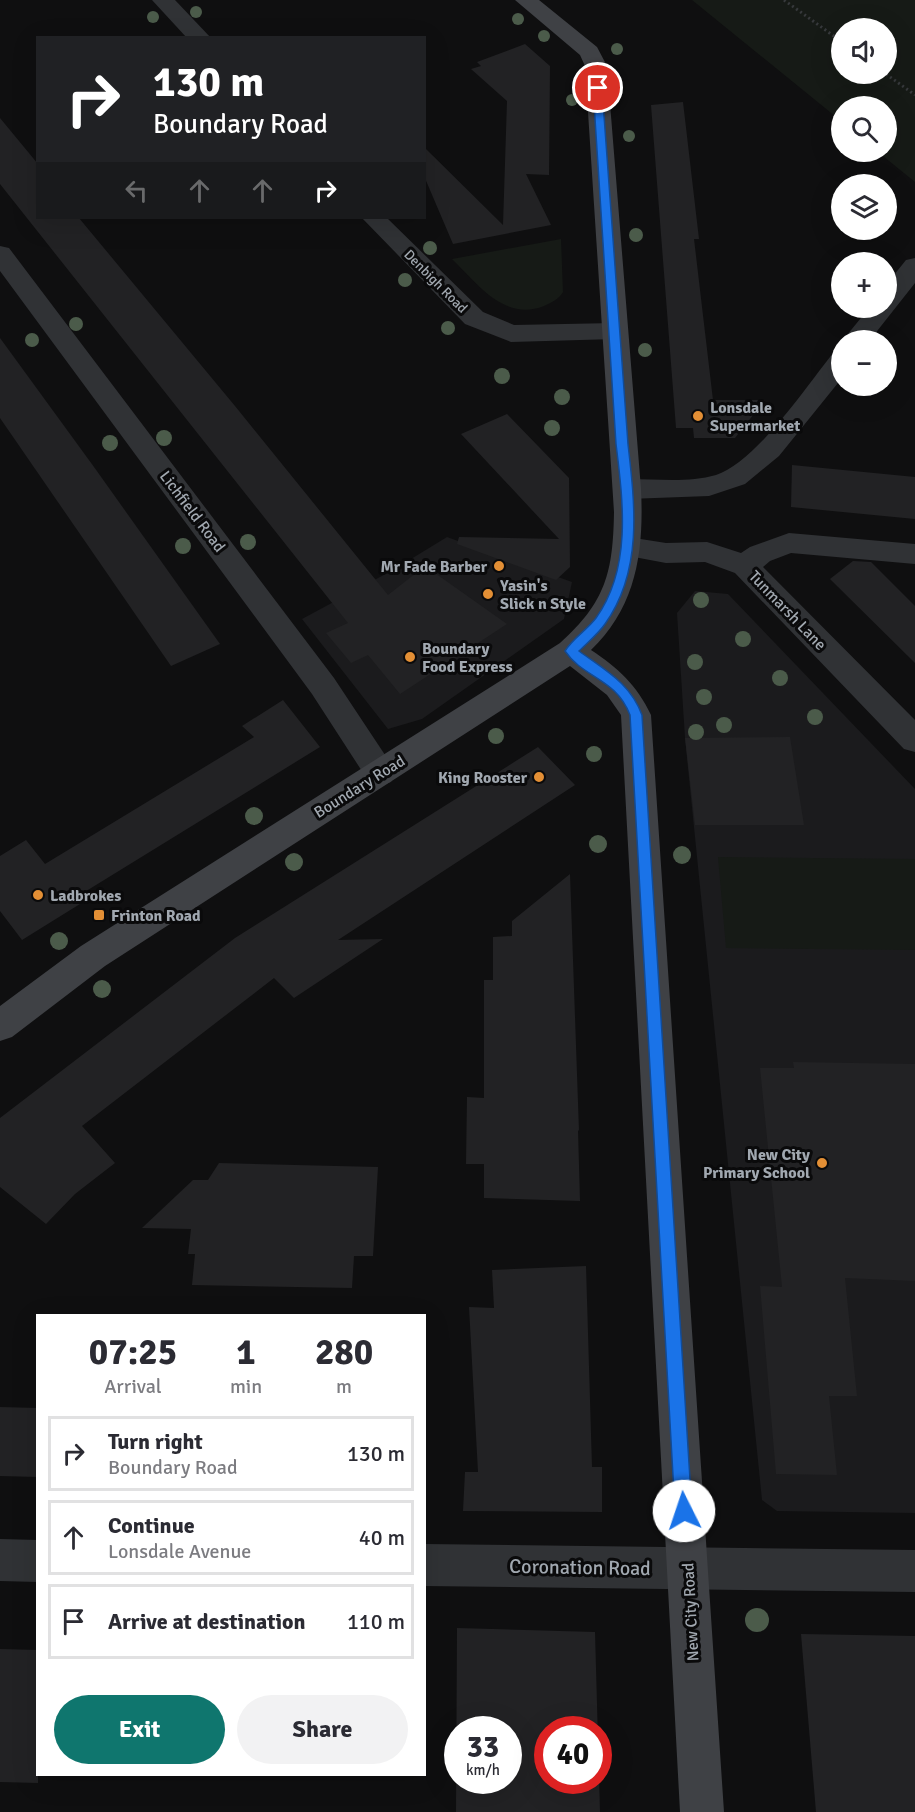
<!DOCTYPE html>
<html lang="en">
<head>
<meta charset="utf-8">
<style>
  body { margin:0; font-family:Signika,sans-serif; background:#f2f2f3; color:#2b2b33; height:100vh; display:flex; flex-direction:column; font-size:22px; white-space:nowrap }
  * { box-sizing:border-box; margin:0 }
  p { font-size:20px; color:#7c7c81 }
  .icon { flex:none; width:33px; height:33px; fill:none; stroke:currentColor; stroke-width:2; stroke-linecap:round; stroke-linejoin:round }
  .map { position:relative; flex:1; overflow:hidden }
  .drawer { position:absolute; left:36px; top:1314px; width:390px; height:462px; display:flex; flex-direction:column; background:#fff; border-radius:0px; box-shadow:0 6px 24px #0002 }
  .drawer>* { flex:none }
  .guide { position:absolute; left:36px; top:36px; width:390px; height:183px; border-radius:0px; box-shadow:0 6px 24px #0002; background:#202124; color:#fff; overflow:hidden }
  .fabs { position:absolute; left:831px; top:18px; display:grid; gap:12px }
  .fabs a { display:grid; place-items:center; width:66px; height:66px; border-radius:50%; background:#fff; box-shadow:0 6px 24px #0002; font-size:30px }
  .speed { position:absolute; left:444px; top:1716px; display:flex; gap:12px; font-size:30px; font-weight:700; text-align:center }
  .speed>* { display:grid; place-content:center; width:78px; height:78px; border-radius:50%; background:#fff; box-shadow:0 6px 24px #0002; line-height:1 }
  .speed small { font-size:15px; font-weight:400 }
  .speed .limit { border:9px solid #d22; background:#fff; color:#111 }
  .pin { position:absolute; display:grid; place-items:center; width:51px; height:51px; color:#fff; margin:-26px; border:3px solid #fff; border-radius:50%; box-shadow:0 2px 6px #0007 }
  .me { position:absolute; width:66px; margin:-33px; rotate:356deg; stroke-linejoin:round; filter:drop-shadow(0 0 4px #0008) }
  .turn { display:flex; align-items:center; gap:21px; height:126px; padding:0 18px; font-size:27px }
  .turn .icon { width:78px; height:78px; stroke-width:2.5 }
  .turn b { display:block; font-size:42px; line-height:51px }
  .lanes { display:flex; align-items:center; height:57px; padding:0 18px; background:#0003; justify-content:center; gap:30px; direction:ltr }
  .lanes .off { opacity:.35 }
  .eta { display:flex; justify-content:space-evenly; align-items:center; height:102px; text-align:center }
  .eta b { font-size:36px; font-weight:700; line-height:42px }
  .cta { display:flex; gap:12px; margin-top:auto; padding:12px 18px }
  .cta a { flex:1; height:69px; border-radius:36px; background:#0f766e; color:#fff; font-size:24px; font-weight:700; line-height:69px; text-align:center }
  .cta a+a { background:#f2f2f3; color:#2b2b33 }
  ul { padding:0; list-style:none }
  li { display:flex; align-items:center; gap:18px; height:75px; margin:0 12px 9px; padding:0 6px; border:3px solid #e1e1e2; border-radius:0px }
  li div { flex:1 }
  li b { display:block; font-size:22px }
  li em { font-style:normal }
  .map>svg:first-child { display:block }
  .built { fill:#1b1b1d }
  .green { fill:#161a16; fill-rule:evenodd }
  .building { fill:#222224; fill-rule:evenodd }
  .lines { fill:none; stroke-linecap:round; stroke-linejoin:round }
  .path { stroke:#37393c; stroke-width:3; stroke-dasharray:2 3; stroke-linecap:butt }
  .street { fill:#303235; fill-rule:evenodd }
  .secondary { fill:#3f4145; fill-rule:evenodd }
  .tree { fill:#4b5b4a }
  .route { fill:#1a73e8; stroke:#114b97; stroke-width:1.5 }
  .poi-dot { fill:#e38f35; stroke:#0a0a0b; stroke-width:2 }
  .labels { text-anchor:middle; stroke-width:6; stroke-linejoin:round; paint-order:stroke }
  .far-street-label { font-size:14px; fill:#a1a8b0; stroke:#0a0a0b }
  .poi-label { font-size:16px; font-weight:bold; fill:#a1a8b0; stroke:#0a0a0b; text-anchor:start }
  .street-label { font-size:16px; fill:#a1a8b0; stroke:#0a0a0b }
  .near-street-label { font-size:20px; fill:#a1a8b0; stroke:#0a0a0b }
</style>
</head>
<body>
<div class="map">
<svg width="915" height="1812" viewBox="0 0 915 1812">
  <rect width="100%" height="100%" fill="#0f0f10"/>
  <g class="built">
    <path d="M 447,537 L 572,582 L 564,619 L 422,719 L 388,729 L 302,619 L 393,570 Z"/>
    <path d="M 695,591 L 728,594 L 915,789 L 915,1513 L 777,1511 L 762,1500 L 685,738 L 677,613 Z"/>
  </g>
  <g class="green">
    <path d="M 692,0 L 915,0 L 915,182 L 878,152 L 886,152 L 886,106 L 842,106 L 841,121 ZM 842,28 L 886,28 L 886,74 L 842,74 Z"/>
    <path d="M 561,239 L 563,292 C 559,299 551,303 544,306 C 504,322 477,283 452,259 Z"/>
    <path d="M 718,857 L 915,859 L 915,950 L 726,948 Z"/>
  </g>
  <g class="building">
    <path d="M 525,44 L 550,66 L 549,175 L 526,174 L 551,225 L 453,244 L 424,176 L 424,147 L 503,225 L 507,101 L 471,69 L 481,66 L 477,62 Z"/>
    <path d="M 683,102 L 699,239 L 694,239 L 713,400 L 765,400 L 735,438 L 694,438 L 693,428 L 676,428 L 651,105 Z"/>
    <path d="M 0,118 L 38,164 L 38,218 L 79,218 L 235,406 L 388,595 L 425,566 L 507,624 L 400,694 L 368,655 L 351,663 L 326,633 L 348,623 L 0,184 Z"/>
    <path d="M 0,338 L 94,467 L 220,644 L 171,666 L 0,418 Z"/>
    <path d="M 507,414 L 569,478 L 570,567 L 556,580 L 457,544 L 459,537 L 559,539 L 461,434 Z"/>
    <path d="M 792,465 L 915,477 L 915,519 L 791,507 Z"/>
    <path d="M 853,561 L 871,562 L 915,606 L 915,663 L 830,579 Z"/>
    <path d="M 283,700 L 320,747 L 83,893 L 88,899 L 22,940 L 0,911 L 0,856 L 26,840 L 45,864 L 254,737 L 242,726 Z"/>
    <path d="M 790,737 L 804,825 L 695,825 L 685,738 Z"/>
    <path d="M 538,747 L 575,785 L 338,940 L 383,939 L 294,998 L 274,978 L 82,1126 L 115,1163 L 75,1194 L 46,1224 L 0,1187 L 0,1118 L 235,938 Z"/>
    <path d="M 570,874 L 579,1131 L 578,1130 L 580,1201 L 484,1198 L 484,1164 L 466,1164 L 467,1097 L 484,1098 L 484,980 L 493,980 L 493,937 L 512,936 L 512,921 Z"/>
    <path d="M 793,1062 L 915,1064 L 915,1281 L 845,1278 L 857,1396 L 829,1396 L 837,1475 L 776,1474 L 760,1286 L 782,1287 L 760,1068 L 794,1068 Z"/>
    <path d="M 219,1163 L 378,1167 L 373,1256 L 354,1256 L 352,1288 L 192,1285 L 195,1254 L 188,1254 L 191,1229 L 142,1228 L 193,1180 L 208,1180 Z"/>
    <path d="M 586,1266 L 592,1467 L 602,1467 L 602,1512 L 463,1511 L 465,1472 L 478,1472 L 469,1307 L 494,1308 L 492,1270 Z"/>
    <path d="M 0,1407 L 38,1408 L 38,1477 L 0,1476 Z"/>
    <path d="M 457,1628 L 595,1632 L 600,1812 L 456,1812 ZM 458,1730 L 508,1730 L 508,1780 L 458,1780 ZM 548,1730 L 598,1730 L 598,1780 L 548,1780 Z"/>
    <path d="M 801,1634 L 915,1636 L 915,1812 L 816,1812 Z"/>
    <path d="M 0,1649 L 38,1650 L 38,1783 L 0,1782 Z"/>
  </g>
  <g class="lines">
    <g class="path">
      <path d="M 784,0 L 842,42"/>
      <path d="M 886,74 L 915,95"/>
    </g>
    <g class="street">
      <path d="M 152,0 L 175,0 L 211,38 L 187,38 Z"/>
      <path d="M 362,218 L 387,218 L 483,312 L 514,325 L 615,323 L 624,325 L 628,331 L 624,337 L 615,339 L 511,342 L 465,324 Z"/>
      <path d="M 0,246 L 9,248 L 334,678 L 391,764 L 396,773 L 391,782 L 380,786 L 369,782 L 312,694 L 0,271 Z"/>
      <path d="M 915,258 L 915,283 L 870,340 L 843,340 L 869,308 L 886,308 L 886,285 L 906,260 Z"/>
      <path d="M 842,350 L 842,378 L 779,456 L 745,484 L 709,496 L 628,499 L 618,496 L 614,489 L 618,482 L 628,479 C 656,479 689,483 716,475 C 755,463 807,386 833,353 Z"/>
      <path d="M 789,533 L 915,544 L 915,564 L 791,553 L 770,561 L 763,567 L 915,720 L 915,752 L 904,749 L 735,573 L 705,562 L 666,563 L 618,554 L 614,547 L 618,540 L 628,537 L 666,543 L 707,542 L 741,553 L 750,547 Z"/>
      <path d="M 0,1539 L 38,1540 L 38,1582 L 0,1581 Z"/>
      <path d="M 424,1544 L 915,1550 L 915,1592 L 424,1586 Z"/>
    </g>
    <path class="secondary" d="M 515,0 L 539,0 L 597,47 L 607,66 L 641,489 C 644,550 637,606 591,650 C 618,668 637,685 651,715 L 724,1812 L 680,1812 L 621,715 L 607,695 L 570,666 L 105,966 L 12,1037 L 0,1041 L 0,1006 L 81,946 L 560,643 C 606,602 613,572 614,512 L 585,66 L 580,55 Z"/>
  </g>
  <g class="tree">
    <circle cx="196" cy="12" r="6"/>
    <circle cx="153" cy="17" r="6"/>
    <circle cx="518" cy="19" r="6"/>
    <circle cx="544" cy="36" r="6"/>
    <circle cx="617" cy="49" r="6"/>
    <circle cx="572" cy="100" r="6"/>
    <circle cx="629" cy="136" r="6"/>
    <circle cx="636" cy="235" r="7"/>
    <circle cx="430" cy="248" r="7"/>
    <circle cx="405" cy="280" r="7"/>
    <circle cx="76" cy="324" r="7"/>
    <circle cx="448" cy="328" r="7"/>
    <circle cx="32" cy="340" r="7"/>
    <circle cx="645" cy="350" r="7"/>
    <circle cx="502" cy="376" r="8"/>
    <circle cx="562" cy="397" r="8"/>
    <circle cx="552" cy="428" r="8"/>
    <circle cx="164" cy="438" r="8"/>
    <circle cx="110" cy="443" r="8"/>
    <circle cx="248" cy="542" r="8"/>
    <circle cx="183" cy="546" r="8"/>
    <circle cx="701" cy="600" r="8"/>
    <circle cx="743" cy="639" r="8"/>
    <circle cx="695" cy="662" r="8"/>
    <circle cx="780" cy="678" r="8"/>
    <circle cx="704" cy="697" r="8"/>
    <circle cx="815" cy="717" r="8"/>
    <circle cx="724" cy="725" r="8"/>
    <circle cx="696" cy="732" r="8"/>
    <circle cx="496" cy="736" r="8"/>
    <circle cx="594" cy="754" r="8"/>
    <circle cx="254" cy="816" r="9"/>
    <circle cx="598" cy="844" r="9"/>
    <circle cx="682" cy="855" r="9"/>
    <circle cx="294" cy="862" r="9"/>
    <circle cx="59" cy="941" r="9"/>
    <circle cx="102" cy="989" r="9"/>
    <circle cx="757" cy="1620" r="12"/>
  </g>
  <path class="route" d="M 598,85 L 602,88 L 628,444 C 635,505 643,571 605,624 C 598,634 588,642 579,651 C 606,671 630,683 642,715 L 692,1511 L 690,1517 L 684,1520 L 678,1517 L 675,1511 L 630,715 C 616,678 583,678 565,651 C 573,638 587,630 596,618 C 632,568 623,501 616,444 L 593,88 Z"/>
  <g class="poi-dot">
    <circle cx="698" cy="416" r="6"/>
    <circle cx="499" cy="566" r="6"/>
    <circle cx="488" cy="594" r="6"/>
    <circle cx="410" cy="657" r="6"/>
    <circle cx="539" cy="777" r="6"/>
    <circle cx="38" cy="895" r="6"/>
    <rect x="93" y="909" width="12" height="12" rx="3"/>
    <circle cx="822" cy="1163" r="6"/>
  </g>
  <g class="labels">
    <g class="far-street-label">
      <text transform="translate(436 281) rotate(45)" y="5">Denbigh Road</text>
    </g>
    <g class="poi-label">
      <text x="710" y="413">Lonsdale<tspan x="710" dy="18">Supermarket</tspan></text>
      <text x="487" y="572" text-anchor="end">Mr Fade Barber</text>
      <text x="500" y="591">Yasin's<tspan x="500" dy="18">Slick n Style</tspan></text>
      <text x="422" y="654">Boundary<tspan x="422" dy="18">Food Express</tspan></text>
      <text x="527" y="783" text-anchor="end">King Rooster</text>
      <text x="50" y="901">Ladbrokes</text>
      <text x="111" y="921">Frinton Road</text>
      <text x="810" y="1160" text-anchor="end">New City<tspan x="810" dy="18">Primary School</tspan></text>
    </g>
    <g class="street-label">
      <text transform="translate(193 511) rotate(53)" y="6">Lichfield Road</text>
      <text transform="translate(788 610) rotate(46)" y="6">Tunmarsh Lane</text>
      <text transform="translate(359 786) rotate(-32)" y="6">Boundary Road</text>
      <text transform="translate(690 1612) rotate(-93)" y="6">New City Road</text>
    </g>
    <g class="near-street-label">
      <text transform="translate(580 1567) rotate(1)" y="7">Coronation Road</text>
    </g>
  </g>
</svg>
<div class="fabs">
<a><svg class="icon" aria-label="sound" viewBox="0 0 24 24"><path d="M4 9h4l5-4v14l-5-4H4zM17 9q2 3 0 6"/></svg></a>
<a><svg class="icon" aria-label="search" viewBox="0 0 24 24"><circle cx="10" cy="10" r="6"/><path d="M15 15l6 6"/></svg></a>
<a><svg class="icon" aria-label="layers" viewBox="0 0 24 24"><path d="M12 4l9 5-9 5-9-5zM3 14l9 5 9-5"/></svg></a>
<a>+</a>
<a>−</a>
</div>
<div class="speed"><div>33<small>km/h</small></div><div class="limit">40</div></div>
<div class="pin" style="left:598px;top:88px;background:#d93025"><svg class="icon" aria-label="arrive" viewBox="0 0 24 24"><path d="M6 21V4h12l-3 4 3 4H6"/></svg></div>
<svg class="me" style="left:684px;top:1511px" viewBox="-20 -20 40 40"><circle r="19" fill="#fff"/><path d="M0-13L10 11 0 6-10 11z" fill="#1a73e8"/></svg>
<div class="guide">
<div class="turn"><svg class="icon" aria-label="right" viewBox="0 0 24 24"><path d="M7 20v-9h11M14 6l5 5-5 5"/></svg><div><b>130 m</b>Boundary Road</div></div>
<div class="lanes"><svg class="icon off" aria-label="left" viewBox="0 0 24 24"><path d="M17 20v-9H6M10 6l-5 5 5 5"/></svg><svg class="icon off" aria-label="ahead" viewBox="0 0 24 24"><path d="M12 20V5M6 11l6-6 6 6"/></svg><svg class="icon off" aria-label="ahead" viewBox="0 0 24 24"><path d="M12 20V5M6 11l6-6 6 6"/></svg><svg class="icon" aria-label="right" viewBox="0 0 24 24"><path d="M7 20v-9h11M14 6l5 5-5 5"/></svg></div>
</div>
<section class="drawer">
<div class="eta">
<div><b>07:25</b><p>Arrival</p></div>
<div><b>1</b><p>min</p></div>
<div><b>280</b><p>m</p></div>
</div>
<ul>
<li><svg class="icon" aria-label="right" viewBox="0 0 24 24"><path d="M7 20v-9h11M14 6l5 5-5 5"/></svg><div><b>Turn right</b><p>Boundary Road</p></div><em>130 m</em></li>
<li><svg class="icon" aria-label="ahead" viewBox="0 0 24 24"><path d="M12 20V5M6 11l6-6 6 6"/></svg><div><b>Continue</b><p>Lonsdale Avenue</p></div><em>40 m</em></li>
<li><svg class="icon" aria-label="arrive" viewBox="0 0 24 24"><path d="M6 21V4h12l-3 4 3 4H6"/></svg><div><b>Arrive at destination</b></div><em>110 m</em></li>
</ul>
<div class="cta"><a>Exit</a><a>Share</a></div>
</section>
</div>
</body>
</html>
